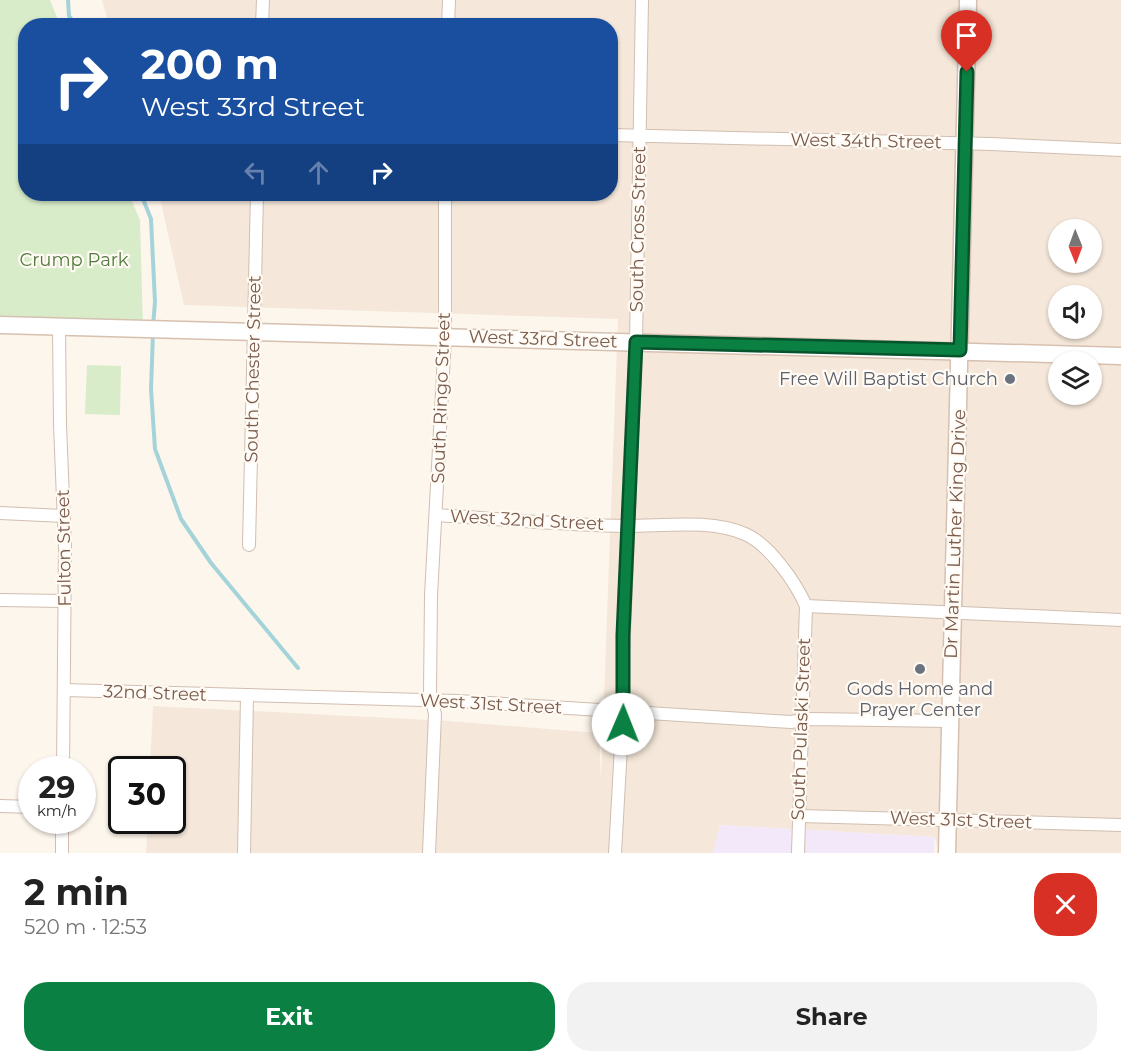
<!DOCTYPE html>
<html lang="en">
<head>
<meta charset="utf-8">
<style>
  body { margin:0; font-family:Montserrat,sans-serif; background:#f2f2f2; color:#222; height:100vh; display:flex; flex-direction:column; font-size:22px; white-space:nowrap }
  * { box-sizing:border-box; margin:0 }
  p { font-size:20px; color:#767676 }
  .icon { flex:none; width:33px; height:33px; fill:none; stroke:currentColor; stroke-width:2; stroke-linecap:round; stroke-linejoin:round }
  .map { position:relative; height:853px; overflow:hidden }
  .side { display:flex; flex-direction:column; background:#fff; flex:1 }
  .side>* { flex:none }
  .hud { position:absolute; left:18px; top:18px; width:600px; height:183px; border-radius:24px; box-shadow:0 2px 4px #0004; background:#1a4fa0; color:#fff; overflow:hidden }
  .needle { width:39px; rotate:179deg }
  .tools { position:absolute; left:1048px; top:219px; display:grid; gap:12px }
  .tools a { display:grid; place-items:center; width:54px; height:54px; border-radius:50%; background:#fff; box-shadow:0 2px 4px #0004; font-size:30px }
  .speed { position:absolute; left:18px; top:756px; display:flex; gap:12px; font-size:30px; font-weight:700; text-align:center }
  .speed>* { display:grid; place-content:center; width:78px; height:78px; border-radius:50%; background:#fff; box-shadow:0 2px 4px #0004; line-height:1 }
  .speed small { font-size:15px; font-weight:400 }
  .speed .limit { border:3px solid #111; border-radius:9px; background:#fff; color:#111 }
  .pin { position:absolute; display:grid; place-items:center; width:51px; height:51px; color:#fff; margin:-62px -26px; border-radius:50% 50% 50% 0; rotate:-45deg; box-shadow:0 0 6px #0007 }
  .pin .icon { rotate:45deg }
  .me { position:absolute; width:66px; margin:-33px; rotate:1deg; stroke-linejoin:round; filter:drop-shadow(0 0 4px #0008) }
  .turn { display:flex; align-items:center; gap:21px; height:126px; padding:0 24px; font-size:27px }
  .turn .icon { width:78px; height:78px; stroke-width:2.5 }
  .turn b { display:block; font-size:42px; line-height:51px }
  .lanes { display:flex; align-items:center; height:57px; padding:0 24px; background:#0003; justify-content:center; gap:30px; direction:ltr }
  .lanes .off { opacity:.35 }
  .round { display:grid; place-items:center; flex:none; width:63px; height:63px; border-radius:24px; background:#f2f2f2 }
  .head { display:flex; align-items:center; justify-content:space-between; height:102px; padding:0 24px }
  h1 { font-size:36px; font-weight:700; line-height:45px }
  .button { display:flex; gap:12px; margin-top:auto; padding:12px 24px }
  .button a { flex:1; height:69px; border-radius:24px; background:#0b8043; color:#fff; font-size:24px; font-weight:700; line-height:69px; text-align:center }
  .button a+a { background:#f2f2f2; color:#222 }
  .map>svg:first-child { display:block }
  .residential { fill:#f5e8da; fill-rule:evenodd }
  .education { fill:#f3e8fa }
  .green { fill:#d8ecc9 }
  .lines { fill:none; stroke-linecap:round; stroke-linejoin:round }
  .stream { stroke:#a5d3da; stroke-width:4 }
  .street-casing { stroke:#d1beb0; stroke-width:14 }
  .secondary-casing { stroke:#d6c0b0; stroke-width:19 }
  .street { stroke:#fff; stroke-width:12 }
  .secondary { stroke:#fff; stroke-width:16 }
  .route-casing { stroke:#07532c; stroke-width:15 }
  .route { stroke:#0b8043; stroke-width:10 }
  .worship-dot { fill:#6b7280; stroke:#fffaf3; stroke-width:2 }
  .labels { text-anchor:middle; stroke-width:4.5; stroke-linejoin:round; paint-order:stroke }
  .street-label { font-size:18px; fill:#7a5c4d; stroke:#fffaf3 }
  .park-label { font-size:18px; fill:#537a41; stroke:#fffaf3 }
  .worship-label { font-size:18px; fill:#5b616d; stroke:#fffaf3; text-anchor:end }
</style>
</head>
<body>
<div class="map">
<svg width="1121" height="853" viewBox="0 0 1121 853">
  <rect width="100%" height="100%" fill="#fdf6ec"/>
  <path class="residential" d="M 102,0 L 1121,0 L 1121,853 L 939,853 L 935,837 L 720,825 L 713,853 L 146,853 L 148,821 L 172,820 L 172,770 L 150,769 L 153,706 L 449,721 L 599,733 L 601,780 L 618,319 L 184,305 L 159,194 L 610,194 L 610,26 L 109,25 ZM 1059,230 L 1092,230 L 1092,262 L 1059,262 ZM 1059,296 L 1092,296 L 1092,328 L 1059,328 ZM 1059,362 L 1092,362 L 1092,394 L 1059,394 Z"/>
  <path class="education" d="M 720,825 L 935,837 L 934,853 L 713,853 Z"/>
  <g class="green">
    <path d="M 0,0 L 50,0 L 60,25 L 26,26 L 26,194 L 129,194 L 140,220 L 143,329 L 0,324 Z"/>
    <path d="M 87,365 L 121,366 L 120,415 L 85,414 Z"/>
  </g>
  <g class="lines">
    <g class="stream">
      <path d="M 68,0 L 69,16 L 77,26"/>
      <path d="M 141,194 L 151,219 L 155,302 L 153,326"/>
      <path d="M 153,333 L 151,389 L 155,449 L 181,519 L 211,563 L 298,668"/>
    </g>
    <defs>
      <g id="street">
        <path d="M 262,26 L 263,0"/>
        <path d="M 448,26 L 449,0"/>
        <path d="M 610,135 L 991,144 L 1121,150"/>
        <path d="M 59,326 L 60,425 L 65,548 L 63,770"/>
        <path d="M 0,513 L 64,516"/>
        <path d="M 436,515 C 500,519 564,525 627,526 C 664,526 711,519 745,534 C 769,544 796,583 806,606"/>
        <path d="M 249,545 L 257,194"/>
        <path d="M 0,600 L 64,601"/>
        <path d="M 806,606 L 1121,620"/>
        <path d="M 64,690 L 458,701 L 791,722 L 810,719 L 950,721"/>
        <path d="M 0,806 L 32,807"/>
        <path d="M 800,816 L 1121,825"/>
        <path d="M 62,820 L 62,853"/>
        <path d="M 244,853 L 247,696"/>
        <path d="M 429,853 L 435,714 L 430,692 L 431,596 L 445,337 L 445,194"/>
        <path d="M 615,853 L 623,711 L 623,656 L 636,342 L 642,0"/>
        <path d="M 798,853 L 806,606"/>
      </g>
      <g id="secondary">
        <path d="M 0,325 L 1121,356"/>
        <path d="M 947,853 L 968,0"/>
      </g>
    </defs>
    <use href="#street" class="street-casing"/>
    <use href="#secondary" class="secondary-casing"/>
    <use href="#street" class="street"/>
    <use href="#secondary" class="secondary"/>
  </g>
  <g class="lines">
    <defs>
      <path id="route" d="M 623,724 L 623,635 L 636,342 L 960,350 L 967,72"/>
    </defs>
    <use href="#route" class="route-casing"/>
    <use href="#route" class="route"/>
  </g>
  <g class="worship-dot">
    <circle cx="1010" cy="379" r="6"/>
    <circle cx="920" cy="669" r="6"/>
  </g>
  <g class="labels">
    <g class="street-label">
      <text transform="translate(866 141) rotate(1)" y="6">West 34th Street</text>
      <text transform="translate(638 229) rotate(-89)" y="6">South Cross Street</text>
      <text transform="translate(543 339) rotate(2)" y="6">West 33rd Street</text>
      <text transform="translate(253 369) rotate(-89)" y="6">South Chester Street</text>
      <text transform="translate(441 398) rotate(-88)" y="6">South Ringo Street</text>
      <text transform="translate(527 520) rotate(3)" y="6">West 32nd Street</text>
      <text transform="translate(955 534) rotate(-88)" y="6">Dr Martin Luther King Drive</text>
      <text transform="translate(64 548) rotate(-91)" y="6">Fulton Street</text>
      <text transform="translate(155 693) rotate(2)" y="6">32nd Street</text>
      <text transform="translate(491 704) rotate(3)" y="6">West 31st Street</text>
      <text transform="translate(801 729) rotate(-88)" y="6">South Pulaski Street</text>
      <text transform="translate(961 820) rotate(2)" y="6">West 31st Street</text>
    </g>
    <g class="park-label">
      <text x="74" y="266">Crump Park</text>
    </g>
    <g class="worship-label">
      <text x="998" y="385">Free Will Baptist Church</text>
      <text x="920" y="695" text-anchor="middle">Gods Home and<tspan x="920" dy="21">Prayer Center</tspan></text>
    </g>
  </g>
</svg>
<div class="tools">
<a><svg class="needle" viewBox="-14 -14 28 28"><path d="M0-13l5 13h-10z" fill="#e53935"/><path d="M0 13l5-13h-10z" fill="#767676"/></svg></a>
<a><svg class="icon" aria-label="sound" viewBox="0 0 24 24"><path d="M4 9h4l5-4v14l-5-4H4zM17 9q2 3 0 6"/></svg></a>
<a><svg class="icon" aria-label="layers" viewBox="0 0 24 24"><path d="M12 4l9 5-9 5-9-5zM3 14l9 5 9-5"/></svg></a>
</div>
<div class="speed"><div>29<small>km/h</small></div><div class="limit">30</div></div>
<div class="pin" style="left:967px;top:72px;background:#d93025"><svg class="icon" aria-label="arrive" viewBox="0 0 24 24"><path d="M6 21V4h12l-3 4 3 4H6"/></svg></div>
<svg class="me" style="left:623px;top:724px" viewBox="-20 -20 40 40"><circle r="19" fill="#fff"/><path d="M0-13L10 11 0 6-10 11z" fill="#0b8043"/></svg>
<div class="hud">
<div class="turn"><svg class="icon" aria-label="right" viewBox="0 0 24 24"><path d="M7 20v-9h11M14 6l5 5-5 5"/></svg><div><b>200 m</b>West 33rd Street</div></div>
<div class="lanes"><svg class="icon off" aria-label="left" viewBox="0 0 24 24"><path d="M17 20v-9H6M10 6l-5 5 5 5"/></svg><svg class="icon off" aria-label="ahead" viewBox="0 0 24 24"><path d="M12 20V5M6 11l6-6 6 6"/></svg><svg class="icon" aria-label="right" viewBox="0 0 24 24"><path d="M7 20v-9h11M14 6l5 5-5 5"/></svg></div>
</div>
</div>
<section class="side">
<div class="head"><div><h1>2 min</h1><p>520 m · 12:53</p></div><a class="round" style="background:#d93025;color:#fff"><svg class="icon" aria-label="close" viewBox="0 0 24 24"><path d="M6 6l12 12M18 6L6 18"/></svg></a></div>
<div class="button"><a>Exit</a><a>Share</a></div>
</section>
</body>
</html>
